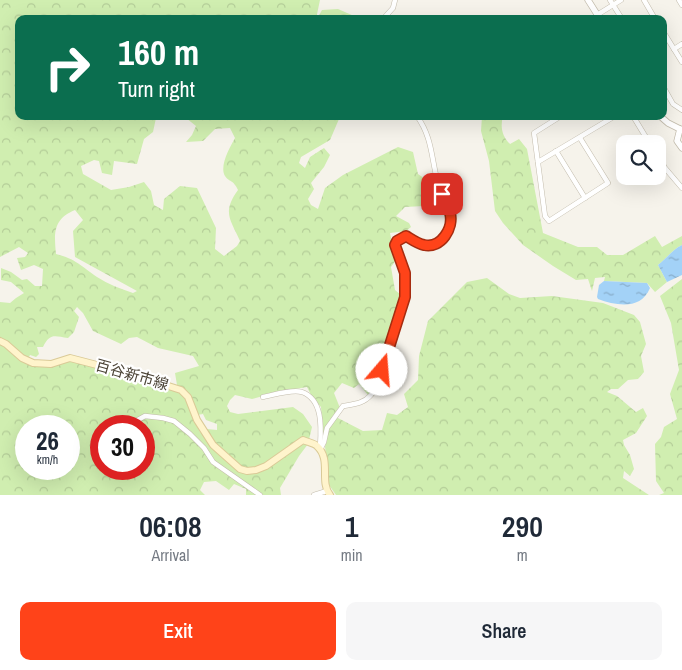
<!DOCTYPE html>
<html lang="en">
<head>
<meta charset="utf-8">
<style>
  body { margin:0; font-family:"Archivo Narrow","Noto Sans JP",sans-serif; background:#f6f6f7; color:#1f2937; height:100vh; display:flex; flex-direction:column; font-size:19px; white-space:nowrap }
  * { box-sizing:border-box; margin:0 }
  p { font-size:16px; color:#747a83 }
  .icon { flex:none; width:28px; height:28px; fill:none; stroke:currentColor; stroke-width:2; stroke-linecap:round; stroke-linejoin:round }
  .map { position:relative; height:495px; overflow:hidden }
  .side { display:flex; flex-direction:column; background:#fff; flex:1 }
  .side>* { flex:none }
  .hud { position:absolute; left:15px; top:15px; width:652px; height:105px; border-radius:10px; box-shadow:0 5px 20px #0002; background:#0b6e4f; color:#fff; overflow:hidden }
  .controls { position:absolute; left:616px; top:135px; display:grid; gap:10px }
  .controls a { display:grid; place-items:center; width:50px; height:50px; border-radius:10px; background:#fff; box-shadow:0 5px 20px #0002; font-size:25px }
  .speed { position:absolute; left:15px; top:415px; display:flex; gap:10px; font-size:25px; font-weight:700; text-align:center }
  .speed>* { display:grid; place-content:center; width:65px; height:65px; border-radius:50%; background:#fff; box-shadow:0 5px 20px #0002; line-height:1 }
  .speed small { font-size:12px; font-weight:400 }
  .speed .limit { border:8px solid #d22; background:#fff; color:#111 }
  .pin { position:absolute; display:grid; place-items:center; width:42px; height:42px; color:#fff; margin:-21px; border-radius:10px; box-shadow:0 2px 8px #0006 }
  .me { position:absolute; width:55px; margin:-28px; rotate:18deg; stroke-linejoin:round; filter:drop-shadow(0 0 4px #0008) }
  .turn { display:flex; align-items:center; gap:18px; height:105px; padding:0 20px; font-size:22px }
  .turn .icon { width:65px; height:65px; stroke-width:2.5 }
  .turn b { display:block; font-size:35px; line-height:42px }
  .eta { display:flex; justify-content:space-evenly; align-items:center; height:85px; text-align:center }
  .eta b { font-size:30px; font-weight:600; line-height:35px }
  .button { display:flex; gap:10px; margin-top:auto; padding:10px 20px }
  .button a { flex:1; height:58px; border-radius:10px; background:#ff4319; color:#fff; font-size:20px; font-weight:600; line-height:58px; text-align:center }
  .button a+a { background:#f6f6f7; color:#1f2937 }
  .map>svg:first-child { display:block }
  .forest { fill:url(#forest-crowns); fill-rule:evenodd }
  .water { fill:url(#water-ripples) }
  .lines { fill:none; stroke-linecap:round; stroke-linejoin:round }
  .minor-casing { stroke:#c3bcac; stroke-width:5.5 }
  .tertiary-casing { stroke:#c3bcac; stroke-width:7 }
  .secondary-casing { stroke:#daca97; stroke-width:8 }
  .minor { stroke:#fff; stroke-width:4.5 }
  .tertiary { stroke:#fff; stroke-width:5.5 }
  .secondary { stroke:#fff4cc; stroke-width:6 }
  .route-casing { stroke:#a62c10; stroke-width:12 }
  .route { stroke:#ff4319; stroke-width:9 }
  .labels { text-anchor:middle; stroke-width:4.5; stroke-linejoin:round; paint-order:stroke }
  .street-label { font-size:15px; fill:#4c4437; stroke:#fff }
</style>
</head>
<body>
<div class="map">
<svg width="682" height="495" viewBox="0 0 682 495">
  <defs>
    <pattern id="forest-crowns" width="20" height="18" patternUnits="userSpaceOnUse" patternTransform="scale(1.25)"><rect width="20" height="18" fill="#d0eeb0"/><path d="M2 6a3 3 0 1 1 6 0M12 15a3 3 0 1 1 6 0" fill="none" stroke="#b4cd98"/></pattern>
    <pattern id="water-ripples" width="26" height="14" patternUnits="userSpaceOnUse" patternTransform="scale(1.25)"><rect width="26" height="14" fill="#a3d2f7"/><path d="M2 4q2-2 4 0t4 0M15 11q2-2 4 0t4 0" fill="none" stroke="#87acc9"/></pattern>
  </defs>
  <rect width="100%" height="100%" fill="#f6f3eb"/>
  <g class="forest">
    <path d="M 0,0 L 320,0 L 316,19 L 19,19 L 19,116 L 154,116 L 156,118 L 153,132 L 144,139 L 137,164 L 114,161 L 112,175 L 102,173 L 99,161 L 94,160 L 81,166 L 83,174 L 111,190 L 129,187 L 144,182 L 151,191 L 154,205 L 163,210 L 164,199 L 180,186 L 197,188 L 216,228 L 215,249 L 224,256 L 237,246 L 240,241 C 230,219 222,212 238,190 C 233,179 230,183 225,176 C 219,166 230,147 235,138 L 230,128 L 215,129 L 203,141 L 186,142 L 192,135 L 196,126 L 186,118 L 187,116 L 337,116 L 339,119 L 330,140 L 301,157 L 299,163 L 305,168 L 310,157 L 324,148 L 330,155 L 324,167 L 311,183 L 314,189 L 308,199 L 311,205 L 318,209 L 325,188 L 343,175 L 398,147 L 413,152 L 418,174 L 428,181 L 432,196 L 426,200 L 424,206 L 405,207 L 396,216 L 409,223 L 411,227 L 406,231 L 390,233 L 396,260 L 391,267 L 395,290 L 401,295 L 403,302 L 374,388 L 368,395 L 359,384 L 354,388 L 342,383 L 334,393 L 340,408 L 325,428 L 323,441 L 321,407 L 312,397 L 307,387 L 277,392 L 252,399 L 235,395 L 230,400 L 227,406 L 230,412 L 238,414 L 293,407 L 303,414 L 312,427 L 308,444 L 299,456 L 280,488 L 281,495 L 246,495 L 246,489 L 234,484 L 229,490 L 216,481 L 204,482 L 200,490 L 205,495 L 0,495 L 0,343 L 17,358 L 29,364 L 41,365 L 69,360 L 107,369 L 108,372 L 121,372 L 158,385 L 166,390 L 177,390 L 185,399 L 200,432 L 206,436 L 207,429 L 217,430 L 217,424 L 206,420 L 203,414 L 197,415 L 190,395 L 177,385 L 175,373 L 199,366 L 193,356 L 158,348 L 137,337 L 129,338 L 121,344 L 93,331 L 83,313 L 77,307 L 74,311 L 79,317 L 74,332 L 68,338 C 54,336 50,333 43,347 L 37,347 L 39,354 L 36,357 L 30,355 L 28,359 L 0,339 L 0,302 L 10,303 L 16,298 L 24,293 L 11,282 L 1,280 L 1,268 L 11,272 L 22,280 L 27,279 L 35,286 L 42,286 L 43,269 L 34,265 L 21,270 L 17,258 L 25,257 L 28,253 L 19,247 L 0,257 ZM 75,210 L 83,220 L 73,231 L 75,257 L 137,291 L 133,293 C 121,289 108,284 97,277 C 81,266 76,259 56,254 C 54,233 53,219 75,210 ZM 26,426 L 69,426 L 69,469 L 26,469 ZM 101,426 L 144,426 L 144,469 L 101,469 Z"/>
    <path d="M 338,9 L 361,19 L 317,19 L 322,10 Z"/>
    <path d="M 482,116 L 503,116 C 500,127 502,136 510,144 L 519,139 L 527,149 L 543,233 L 578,247 L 597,247 L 607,255 L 623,255 L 655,236 L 662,247 L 682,236 L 682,245 C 672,250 667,258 658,265 L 667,282 L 655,292 L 647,283 L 604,281 L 605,277 L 595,278 L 592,291 L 588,279 L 576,280 L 553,266 L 523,245 L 503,223 L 495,211 L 489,161 L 481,131 Z"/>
    <path d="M 487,278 L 509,294 L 520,298 L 552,296 L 603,303 L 634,315 L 640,322 L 646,344 L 641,356 L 644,372 L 638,379 L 628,380 L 618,389 L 611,389 L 607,392 L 617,396 L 636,412 L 643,408 L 647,416 L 636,433 L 623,440 L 624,445 L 630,455 L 634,469 L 630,476 L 624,471 L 623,478 L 649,495 L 336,495 L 327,482 L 327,462 L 325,447 L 328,431 L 336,417 L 363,431 L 382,430 L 387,413 L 397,415 L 408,407 L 404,394 L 418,380 L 419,356 L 428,321 L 467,282 Z"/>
    <path d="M 682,279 L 682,495 L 659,495 L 664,493 L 656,481 L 655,444 L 661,437 L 664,427 L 677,419 L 670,394 L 679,370 L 671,323 L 660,296 Z"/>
  </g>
  <g class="water">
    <path d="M 682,245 L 682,275 L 667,282 L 658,265 C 667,258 672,250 682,245 Z"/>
    <path d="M 604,281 L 647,283 L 650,288 C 641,310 617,306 598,299 L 597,297 L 599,285 Z"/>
  </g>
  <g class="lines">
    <defs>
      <g id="minor">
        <path d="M 610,0 L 622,19"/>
        <path d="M 644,0 L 655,19"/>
        <path d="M 679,0 L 682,5"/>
        <path d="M 597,15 L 621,0"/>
        <path d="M 383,19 L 393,8 L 395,0"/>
        <path d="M 664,33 L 682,62"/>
        <path d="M 674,49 L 682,44"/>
        <path d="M 664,88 L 673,104 L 682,110"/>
        <path d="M 561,116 L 534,133 L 545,216 L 549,221 L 608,183 L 580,138"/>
        <path d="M 633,116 L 650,144"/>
        <path d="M 556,151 L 585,198"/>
        <path d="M 658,156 L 665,168 L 682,188"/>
        <path d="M 538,162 L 615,116"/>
        <path d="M 263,397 C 274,395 291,389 302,392 C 324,400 321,430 320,448"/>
        <path d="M 130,426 L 134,422 L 145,416 L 163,418 L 174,421 L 190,434 L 204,448 L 213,462 L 260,495"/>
        <path d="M 320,450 L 324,442 L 327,428 L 343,406 C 354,404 363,404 371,395 C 379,387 407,299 406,286 C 406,271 399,258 395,245 L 397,241 L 406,236 C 411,239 417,243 423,245 C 440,249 453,230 451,215 C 449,202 440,188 436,175 C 431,153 431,136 417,116"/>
        <path d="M 314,495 L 327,491"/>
      </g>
      <g id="tertiary">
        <path d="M 588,0 L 600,19"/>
        <path d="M 660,116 L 668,123 L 682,130"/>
        <path d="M 680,129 L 677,141 L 682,148"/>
      </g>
      <path id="secondary" d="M 0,341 L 6,344 L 22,358 L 33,363 L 51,364 L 70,358 L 124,372 L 181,390 L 188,397 L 197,420 L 213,445 L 240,469 L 247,471 L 256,470 L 266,466 L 303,440 C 307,442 314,443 317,446 C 332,460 319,481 330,495"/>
    </defs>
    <use href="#minor" class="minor-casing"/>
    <use href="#tertiary" class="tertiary-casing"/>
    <use href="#secondary" class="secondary-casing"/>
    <use href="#minor" class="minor"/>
    <use href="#tertiary" class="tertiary"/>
    <use href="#secondary" class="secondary"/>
  </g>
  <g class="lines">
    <defs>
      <path id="route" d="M 382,370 L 405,297 L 405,273 L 395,245 L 397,241 L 406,236 C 411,239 418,244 424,245 C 441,249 454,228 450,213 C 449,207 445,200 442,194"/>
    </defs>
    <use href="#route" class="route-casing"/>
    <use href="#route" class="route"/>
  </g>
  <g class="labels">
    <g class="street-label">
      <text transform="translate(132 375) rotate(16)" y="5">百谷新市線</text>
    </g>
  </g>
</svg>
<div class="controls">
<a><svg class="icon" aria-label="search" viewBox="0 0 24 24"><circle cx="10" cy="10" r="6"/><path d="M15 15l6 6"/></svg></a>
</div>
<div class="speed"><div>26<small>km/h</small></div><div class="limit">30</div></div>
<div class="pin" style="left:442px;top:194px;background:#d93025"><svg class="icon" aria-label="arrive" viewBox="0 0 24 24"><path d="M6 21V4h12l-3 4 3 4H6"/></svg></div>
<svg class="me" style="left:382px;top:370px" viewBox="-20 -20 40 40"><circle r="19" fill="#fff"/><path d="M0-13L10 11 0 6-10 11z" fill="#ff4319"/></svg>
<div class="hud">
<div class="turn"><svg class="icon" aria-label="right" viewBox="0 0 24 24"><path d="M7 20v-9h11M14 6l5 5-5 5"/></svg><div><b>160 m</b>Turn right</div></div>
</div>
</div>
<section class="side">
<div class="eta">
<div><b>06:08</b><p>Arrival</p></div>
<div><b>1</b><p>min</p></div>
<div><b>290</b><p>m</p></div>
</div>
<div class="button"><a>Exit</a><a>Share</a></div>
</section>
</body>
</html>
